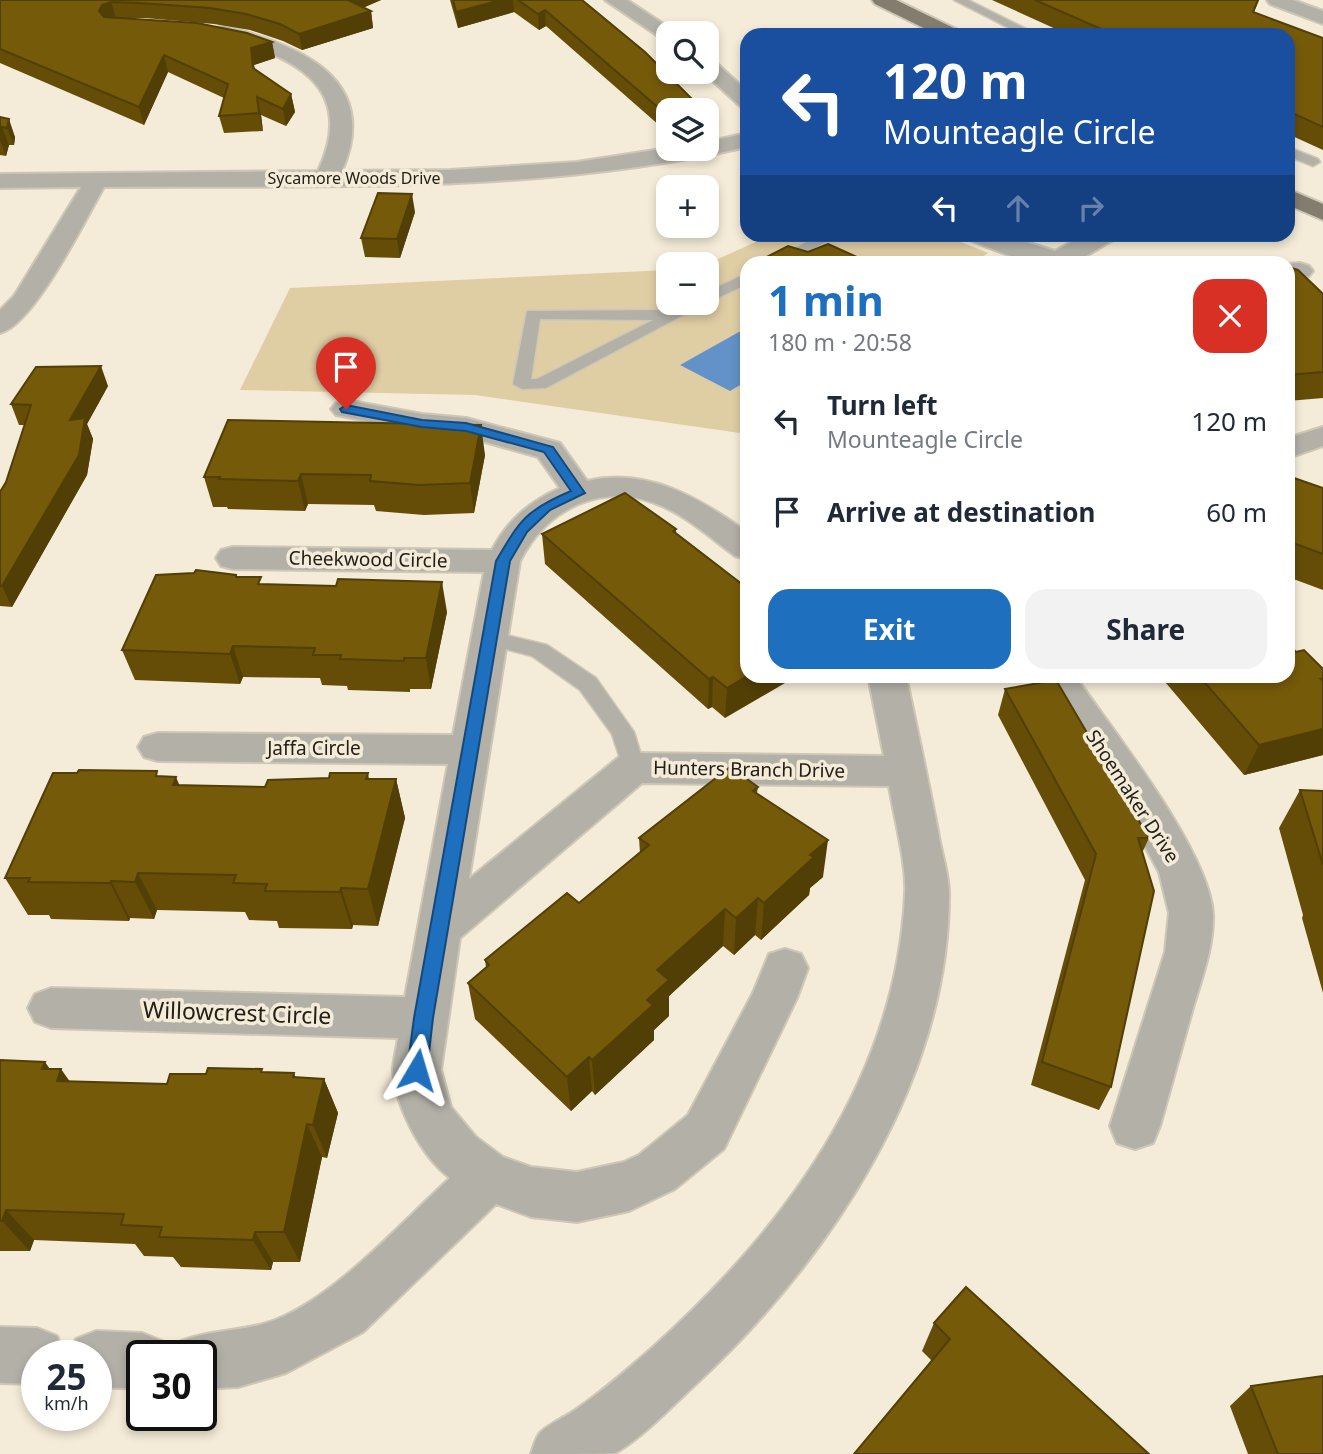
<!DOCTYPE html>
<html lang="en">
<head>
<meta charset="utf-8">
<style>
  body { margin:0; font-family:"Noto Sans",sans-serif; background:#f2f2f3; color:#1f2937; height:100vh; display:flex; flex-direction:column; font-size:26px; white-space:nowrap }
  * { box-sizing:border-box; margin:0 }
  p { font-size:23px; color:#747a83 }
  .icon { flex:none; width:38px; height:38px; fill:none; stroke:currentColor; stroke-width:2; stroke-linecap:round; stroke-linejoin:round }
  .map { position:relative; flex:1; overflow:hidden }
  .side { position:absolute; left:740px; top:256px; width:555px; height:427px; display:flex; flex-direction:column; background:#fff; border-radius:21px; box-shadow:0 4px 10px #0003 }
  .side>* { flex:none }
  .top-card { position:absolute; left:740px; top:28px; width:555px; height:214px; border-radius:21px; box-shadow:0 4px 10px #0003; background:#1a4fa0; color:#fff; overflow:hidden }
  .buttons { position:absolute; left:656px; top:21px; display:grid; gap:14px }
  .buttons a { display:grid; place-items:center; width:63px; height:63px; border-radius:14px; background:#fff; box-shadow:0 4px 10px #0003; font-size:35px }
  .speed { position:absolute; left:21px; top:1340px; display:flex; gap:14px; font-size:35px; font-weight:700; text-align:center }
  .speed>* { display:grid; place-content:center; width:91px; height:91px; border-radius:50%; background:#fff; box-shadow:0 4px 10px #0003; line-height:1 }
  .speed small { font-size:18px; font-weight:400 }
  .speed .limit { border:4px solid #111; border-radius:10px; background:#fff; color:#111 }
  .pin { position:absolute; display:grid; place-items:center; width:60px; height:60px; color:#fff; margin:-72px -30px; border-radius:50% 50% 50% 0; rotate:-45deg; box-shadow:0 0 7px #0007 }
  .pin .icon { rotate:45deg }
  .me { position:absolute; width:77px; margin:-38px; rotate:7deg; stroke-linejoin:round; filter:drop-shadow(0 0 5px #0008) }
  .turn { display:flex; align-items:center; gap:24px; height:147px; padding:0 28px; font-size:32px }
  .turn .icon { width:91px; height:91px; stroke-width:2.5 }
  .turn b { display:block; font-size:49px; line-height:60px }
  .lanes { display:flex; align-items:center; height:66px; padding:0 28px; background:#0003; justify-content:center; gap:35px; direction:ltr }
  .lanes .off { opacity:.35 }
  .round { display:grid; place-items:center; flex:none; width:74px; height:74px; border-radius:21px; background:#f2f2f3 }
  .summary { display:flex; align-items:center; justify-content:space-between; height:119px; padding:0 28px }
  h1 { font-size:42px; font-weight:700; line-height:52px; color:#1e70be }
  .button { display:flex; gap:14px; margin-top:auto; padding:14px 28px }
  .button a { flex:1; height:80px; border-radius:21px; background:#1e70be; color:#fff; font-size:28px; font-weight:700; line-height:80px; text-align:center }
  .button a+a { background:#f2f2f3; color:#1f2937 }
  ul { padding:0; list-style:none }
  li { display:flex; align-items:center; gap:21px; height:91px; padding:0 28px }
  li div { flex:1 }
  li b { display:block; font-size:26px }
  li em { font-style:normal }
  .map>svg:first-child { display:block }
  .green { fill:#dfcda4 }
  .water { fill:#6292c7 }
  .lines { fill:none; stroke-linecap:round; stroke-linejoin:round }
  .lane-casing { stroke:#cec7b6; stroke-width:3 }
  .street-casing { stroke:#cec7b6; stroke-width:4 }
  .primary-casing { stroke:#cec7b6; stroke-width:4 }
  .lane { fill:#b3b0a7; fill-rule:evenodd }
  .street { fill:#b3b0a7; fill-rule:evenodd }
  .primary { fill:#837d6e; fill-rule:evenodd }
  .wall { fill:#654d08 }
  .shaded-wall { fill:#523f06 }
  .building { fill:#755a09; stroke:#523f06; stroke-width:2 }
  .route { fill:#1e70be; stroke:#14497c; stroke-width:2 }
  .labels { text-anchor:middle; stroke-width:7; stroke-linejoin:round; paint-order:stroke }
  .far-street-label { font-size:16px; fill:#232019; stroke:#f4ecd8 }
  .street-label { font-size:19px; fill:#232019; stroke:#f4ecd8 }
  .near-street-label { font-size:23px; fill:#232019; stroke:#f4ecd8 }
</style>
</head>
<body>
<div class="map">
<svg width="1323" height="1454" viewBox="0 0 1323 1454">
  <rect width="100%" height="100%" fill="#f4ecd8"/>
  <path class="green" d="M 771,235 L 944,235 L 988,253 L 975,262 L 747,262 L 747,434 L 475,395 L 240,390 L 290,288 L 668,270 L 668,303 L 707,303 L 707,264 Z"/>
  <path class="water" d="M 747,322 L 747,381 L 730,391 L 680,365 L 746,328 L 742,325 Z"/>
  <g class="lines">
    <defs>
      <g id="lane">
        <path d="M 954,0 L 968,0 L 1038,35 L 1023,35 Z"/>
        <path d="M 1288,147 L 1318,159 L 1320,162 L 1313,166 L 1288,156 Z"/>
        <path d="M 821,234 L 840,234 L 789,262 L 770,262 Z"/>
        <path d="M 747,273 L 747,284 L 707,303 L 707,292 Z"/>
        <path d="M 686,303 L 706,303 L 546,388 L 522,389 L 513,384 L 527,311 L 672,310 ZM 540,319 L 653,320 L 537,379 L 531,379 Z"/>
        <path d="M 490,631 L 547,645 L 596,678 L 634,732 L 645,768 L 641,774 L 633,777 L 625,774 L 612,734 L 580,690 L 532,656 L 482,643 L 479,638 L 482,633 Z"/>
      </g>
      <g id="street">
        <path d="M 605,0 L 627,0 L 677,33 L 668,33 L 668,40 L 661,38 Z"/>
        <path d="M 1267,0 L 1293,0 L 1323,11 L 1323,24 L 1270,4 Z"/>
        <path d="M 224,26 C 299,45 382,78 342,171 L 450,170 L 577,162 L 668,148 L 707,149 L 707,142 L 747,133 L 747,147 C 537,195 319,185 104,187 C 85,220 34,325 0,333 L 0,310 L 14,296 L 81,187 L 0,188 L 0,174 L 318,171 C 359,84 290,55 217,36 L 214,32 L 217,28 Z"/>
        <path d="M 707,59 L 714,61 L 747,91 L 747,108 L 740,106 L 703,72 L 707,72 Z"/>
        <path d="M 964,234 L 1000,234 L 1055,251 L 1086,234 L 1118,234 L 1115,239 C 1101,246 1085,259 1070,262 C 1036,270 998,251 967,239 Z"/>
        <path d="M 1300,263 L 1309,266 L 1313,271 L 1309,276 L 1288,280 L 1288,264 Z"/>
        <path d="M 346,400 L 422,414 L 466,418 L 560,443 L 587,481 C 648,467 699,498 747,532 L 747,559 L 735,556 C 712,539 690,519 664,507 C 606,480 548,506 520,561 L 469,879 L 619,757 L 633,753 L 884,756 L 868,676 L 906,676 C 917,728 928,779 938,831 C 941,852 949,873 949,894 C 949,1082 829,1260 696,1384 C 674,1404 640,1440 615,1453 C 604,1454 547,1454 531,1454 C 533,1448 535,1440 539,1434 C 545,1426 569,1415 578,1408 C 604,1390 628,1369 652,1348 C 784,1229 896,1080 905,895 C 907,864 894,818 889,786 L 642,783 L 460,938 L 441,1070 L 451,1107 L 476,1137 L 503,1157 L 531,1167 L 577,1172 L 624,1162 L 639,1155 L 688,1115 L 753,993 L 769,954 L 785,949 L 801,954 L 808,968 L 797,998 L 724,1149 L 675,1189 L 629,1211 L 577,1222 L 531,1217 L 496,1204 L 363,1332 L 286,1373 L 238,1387 L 201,1389 L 201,1356 L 175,1356 L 181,1341 C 211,1329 244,1332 275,1320 C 335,1297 401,1223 450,1178 C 421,1156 395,1106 393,1070 C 393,1060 397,1048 398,1038 L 51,1028 L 35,1022 L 28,1008 L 35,994 L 51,988 L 405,997 L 448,764 L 158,761 L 144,757 L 138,747 L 144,737 L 158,733 L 453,735 L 484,572 L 233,569 L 221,566 L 216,558 L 221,550 L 233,547 L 492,550 C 508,520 529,502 560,488 L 538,457 L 464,436 L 422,432 L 336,415 L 331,409 L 336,403 Z"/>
        <path d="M 1323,427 L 1323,446 L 1288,458 L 1288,438 Z"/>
        <path d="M 1037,676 L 1075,676 C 1112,729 1210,852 1213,914 C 1214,946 1202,978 1193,1008 C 1182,1047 1171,1087 1160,1126 L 1153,1143 L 1135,1149 L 1117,1143 L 1110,1126 L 1165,952 L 1169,913 L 1159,872 L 1126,812 Z"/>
        <path d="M 0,1327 L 37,1328 L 57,1336 L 65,1356 L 37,1356 L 37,1384 L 0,1383 Z"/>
        <path d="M 96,1331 L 142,1333 L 162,1341 L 168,1356 L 142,1356 L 142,1389 L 96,1387 L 96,1356 L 69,1356 L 76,1339 Z"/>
      </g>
      <g id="primary">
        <path d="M 872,0 L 896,0 L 960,31 L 963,35 L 938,35 L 875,4 Z"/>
        <path d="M 1288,189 L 1323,204 L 1323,220 L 1288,205 Z"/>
      </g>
    </defs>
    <use href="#lane" class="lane-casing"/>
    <use href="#street" class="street-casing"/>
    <use href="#primary" class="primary-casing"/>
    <use href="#lane" class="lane"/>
    <use href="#street" class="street"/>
    <use href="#primary" class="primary"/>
  </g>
  <g class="wall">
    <path d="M 0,0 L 381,0 L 363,8 L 371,11 L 373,28 L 302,50 L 283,41 L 250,30 L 214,24 L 145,18 L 121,18 L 272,42 L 275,58 L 254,65 L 255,69 L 291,94 L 295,112 L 286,126 L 261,115 L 263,131 L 224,133 L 219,116 L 224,98 L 168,72 L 144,125 L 0,63 Z"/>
    <path d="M 450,0 L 582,0 L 668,110 L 668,133 L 546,26 L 539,30 L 514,12 L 458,28 Z"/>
    <path d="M 992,0 L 1259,0 L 1254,12 L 1323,38 L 1323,150 L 1288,134 L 1288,35 L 1069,35 Z"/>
    <path d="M 0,117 L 15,137 L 14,145 L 9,145 L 6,156 L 0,155 Z"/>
    <path d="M 415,212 L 400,258 L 365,257 L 361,238 Z"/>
    <path d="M 1288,267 L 1323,294 L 1323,398 L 1288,401 Z"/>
    <path d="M 108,386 L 87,424 L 93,439 L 87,475 L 12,607 L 0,606 L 0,492 L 6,482 L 25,425 L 19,425 L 11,404 Z"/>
    <path d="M 485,455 L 474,513 L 424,515 L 376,511 L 374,505 L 308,504 L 305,511 L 228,509 L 227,507 L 213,507 L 204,477 Z"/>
    <path d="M 1288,486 L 1323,488 L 1323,590 L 1288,577 Z"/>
    <path d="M 676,529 L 676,533 L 747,676 L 725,718 L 712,707 L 708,709 L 545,564 L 542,534 Z"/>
    <path d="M 236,575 L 237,577 L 263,585 L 447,612 L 431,689 L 410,689 L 410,692 L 348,690 L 347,686 L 322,685 L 320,678 L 243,677 L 240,684 L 135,680 L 122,650 Z"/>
    <path d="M 1296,652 L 1323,669 L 1323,755 L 1244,775 L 1160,676 L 1288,676 Z"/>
    <path d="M 1005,689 L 1149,838 L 1142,853 L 1111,1087 L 1099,1110 L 1031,1085 L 1085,880 L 998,715 Z"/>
    <path d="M 368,773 L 369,779 L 396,779 L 405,818 L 378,926 L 353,925 L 352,929 L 279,928 L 277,921 L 249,920 L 245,912 L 157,910 L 154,919 L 130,918 L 129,921 L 51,919 L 49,915 L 28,915 L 5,878 L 159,776 L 180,786 L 265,787 Z"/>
    <path d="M 758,787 L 757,793 L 823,877 L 810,888 L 809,895 L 761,940 L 755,935 L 734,955 L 723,946 L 669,996 L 669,1016 L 654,1030 L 654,1040 L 595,1095 L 592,1091 L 571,1111 L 475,1019 L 468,983 L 486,967 L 485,960 L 579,903 L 640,853 L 639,838 Z"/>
    <path d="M 1300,790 L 1323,791 L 1323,993 L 1302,918 L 1303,915 L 1279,828 Z"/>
    <path d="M 0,1060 L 50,1069 L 70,1082 L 167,1084 L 206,1074 L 264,1073 L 294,1073 L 296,1078 L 324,1079 L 338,1113 L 327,1158 L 322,1157 L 300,1262 L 273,1262 L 271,1270 L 181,1267 L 173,1257 L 144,1256 L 135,1244 L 34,1240 L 30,1251 L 0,1251 Z"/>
    <path d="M 934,1323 L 1149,1454 L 932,1361 L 922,1351 Z"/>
    <path d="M 1251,1386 L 1323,1454 L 1248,1454 L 1230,1406 Z"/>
  </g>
  <g class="shaded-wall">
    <path d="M 345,0 L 381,0 L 347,14 Z"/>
    <path d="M 501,0 L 513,0 L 514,12 L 458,28 L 456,12 Z"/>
    <path d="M 111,2 L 116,18 L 107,21 L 99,11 L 102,5 Z"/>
    <path d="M 545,10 L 546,26 L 539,30 L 538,14 Z"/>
    <path d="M 371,11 L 373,28 L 302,50 L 299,34 Z"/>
    <path d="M 272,42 L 275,58 L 254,65 L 257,84 L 251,48 Z"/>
    <path d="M 164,55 L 168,72 L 144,125 L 139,107 Z"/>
    <path d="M 291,94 L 295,112 L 286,126 L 283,109 Z"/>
    <path d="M 257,97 L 261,115 L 263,131 L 259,113 Z"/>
    <path d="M 9,119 L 15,137 L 14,145 L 7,128 Z"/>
    <path d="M 713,121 L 712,138 L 707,140 L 707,123 Z"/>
    <path d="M 2,127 L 9,145 L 6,156 L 0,140 L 0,135 Z"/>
    <path d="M 412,194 L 415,212 L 400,258 L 397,239 Z"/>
    <path d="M 101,366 L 108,386 L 87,424 L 93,439 L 87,475 L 12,607 L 2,586 L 70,420 Z"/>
    <path d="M 481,425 L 485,455 L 474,513 L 470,483 Z"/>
    <path d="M 301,474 L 308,504 L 305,511 L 298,481 Z"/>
    <path d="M 442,582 L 447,612 L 431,689 L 426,658 Z"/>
    <path d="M 233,646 L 243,677 L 240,684 L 230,654 Z"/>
    <path d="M 747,676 L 797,676 L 725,718 L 727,688 Z"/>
    <path d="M 713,677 L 712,707 L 708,709 L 709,679 Z"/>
    <path d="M 1323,729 L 1323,755 L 1244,775 L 1259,745 Z"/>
    <path d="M 176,777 L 192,815 L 173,785 Z"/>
    <path d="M 396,779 L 405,818 L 378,926 L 368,889 Z"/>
    <path d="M 828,840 L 823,877 L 810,888 L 809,895 L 761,940 L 764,903 L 810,855 Z"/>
    <path d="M 138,873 L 157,910 L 154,919 L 135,882 Z"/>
    <path d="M 111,881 L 130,918 L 129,921 L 110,883 Z"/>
    <path d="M 341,888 L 353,925 L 352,929 L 340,892 Z"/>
    <path d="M 758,898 L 755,935 L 734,955 L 736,918 Z"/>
    <path d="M 725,909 L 723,946 L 669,996 L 669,1016 L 654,1030 L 654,1040 L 595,1095 L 592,1060 L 647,1000 L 657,970 Z"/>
    <path d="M 589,1057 L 592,1091 L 571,1111 L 567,1077 Z"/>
    <path d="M 45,1062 L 57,1079 L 61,1069 L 85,1103 L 42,1069 Z"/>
    <path d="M 324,1079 L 338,1113 L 327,1158 L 313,1125 Z"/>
    <path d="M 307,1124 L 322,1157 L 300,1262 L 284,1232 Z"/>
    <path d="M 6,1210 L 34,1240 L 30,1251 L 2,1221 Z"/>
    <path d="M 255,1232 L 273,1262 L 271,1270 L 253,1240 Z"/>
  </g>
  <g class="building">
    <path d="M 0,0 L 348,0 L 371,11 L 299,34 L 280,24 L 246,14 L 210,8 L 140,3 L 111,2 L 102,5 L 99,11 L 104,17 L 197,23 L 247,33 L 272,42 L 251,48 L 253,68 L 291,94 L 283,109 L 257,97 L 259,113 L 219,116 L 228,84 L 164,55 L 139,107 L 0,49 Z"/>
    <path d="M 453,0 L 501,0 L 456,12 Z"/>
    <path d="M 518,0 L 582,0 L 645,52 L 703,110 L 668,110 L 668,116 L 545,10 L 538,14 Z"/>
    <path d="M 1035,0 L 1258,0 L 1253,12 L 1323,38 L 1323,127 L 1288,111 L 1288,35 L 1115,35 Z"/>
    <path d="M 707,115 L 713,121 L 707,123 Z"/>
    <path d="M 0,117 L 9,119 L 7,128 L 2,127 L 0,135 Z"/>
    <path d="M 378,193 L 412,194 L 397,239 L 361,238 Z"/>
    <path d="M 828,244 L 868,262 L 757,262 L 788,246 L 808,252 Z"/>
    <path d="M 1288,267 L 1298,270 L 1323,294 L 1323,372 L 1288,375 Z"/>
    <path d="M 101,366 L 70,420 L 85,418 L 79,455 L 2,586 L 0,586 L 0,492 L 6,482 L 31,405 L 11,404 L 36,367 Z"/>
    <path d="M 228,420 L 481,425 L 470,483 L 419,485 L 370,481 L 371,475 L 301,474 L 298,481 L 219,479 L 220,477 L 204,477 Z"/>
    <path d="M 1294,478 L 1323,488 L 1323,554 L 1288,541 L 1288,486 Z"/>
    <path d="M 625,493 L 676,529 L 673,531 L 747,588 L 747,676 L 727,688 L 713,677 L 709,679 L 542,534 Z"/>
    <path d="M 196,570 L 236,575 L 236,577 L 261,577 L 258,584 L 336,586 L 338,579 L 442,582 L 426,658 L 404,658 L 404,661 L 340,659 L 341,655 L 313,655 L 315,648 L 233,646 L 230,654 L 122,650 L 156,575 L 194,573 Z"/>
    <path d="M 1288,644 L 1296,652 L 1304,650 L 1323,669 L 1323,679 L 1321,679 L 1323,681 L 1323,729 L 1259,745 L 1199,676 L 1288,676 Z"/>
    <path d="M 1056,680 L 1149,838 L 1138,838 L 1154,891 L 1111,1087 L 1042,1062 L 1096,854 L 1005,689 Z"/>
    <path d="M 730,767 L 758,787 L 753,791 L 828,840 L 810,855 L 814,857 L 764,903 L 758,898 L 736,918 L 725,909 L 657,970 L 669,980 L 647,1000 L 653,1005 L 592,1060 L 589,1057 L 567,1077 L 468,983 L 489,965 L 485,960 L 567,893 L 579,903 L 649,845 L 639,838 Z"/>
    <path d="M 79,770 L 157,771 L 156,776 L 176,777 L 173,785 L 265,787 L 268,780 L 329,778 L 330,773 L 368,773 L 366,779 L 396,779 L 368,889 L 341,888 L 340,892 L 265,891 L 267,884 L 233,883 L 236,875 L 138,873 L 135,882 L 111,881 L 110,883 L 28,882 L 30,878 L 5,878 L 53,773 L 77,773 Z"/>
    <path d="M 1300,790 L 1323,791 L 1323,865 Z"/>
    <path d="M 0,1060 L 45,1062 L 42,1069 L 61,1069 L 57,1081 L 167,1084 L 170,1074 L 206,1074 L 208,1068 L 262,1069 L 261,1072 L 294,1073 L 293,1077 L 324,1079 L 313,1125 L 307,1124 L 284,1232 L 255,1232 L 253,1240 L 159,1237 L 162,1227 L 121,1225 L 124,1214 L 6,1210 L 2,1221 L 0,1221 Z"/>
    <path d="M 966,1287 L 1149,1454 L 854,1454 L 950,1339 L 934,1323 Z"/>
    <path d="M 1323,1376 L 1323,1454 L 1278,1454 L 1251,1386 Z"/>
  </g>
  <path class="route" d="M 346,405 L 422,420 L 466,423 L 553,447 L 585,493 L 550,510 L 527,532 L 510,561 L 433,1018 L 427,1070 L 424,1077 L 417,1079 L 410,1077 L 407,1070 L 414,1018 L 496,561 C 520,520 526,510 571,491 L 544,452 L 466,431 L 422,427 L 342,412 L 340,409 Z"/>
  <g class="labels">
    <g class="far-street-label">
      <text x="354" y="184">Sycamore Woods Drive</text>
    </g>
    <g class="street-label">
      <text transform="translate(368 559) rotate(1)" y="7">Cheekwood Circle</text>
      <text x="314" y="755">Jaffa Circle</text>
      <text transform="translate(749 769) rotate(1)" y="7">Hunters Branch Drive</text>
      <text transform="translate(1133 796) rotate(57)" y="7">Shoemaker Drive</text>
    </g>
    <g class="near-street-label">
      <text transform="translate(237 1013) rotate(2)" y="8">Willowcrest Circle</text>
    </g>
  </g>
</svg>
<div class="buttons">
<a><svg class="icon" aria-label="search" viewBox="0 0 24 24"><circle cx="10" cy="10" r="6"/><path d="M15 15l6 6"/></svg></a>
<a><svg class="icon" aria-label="layers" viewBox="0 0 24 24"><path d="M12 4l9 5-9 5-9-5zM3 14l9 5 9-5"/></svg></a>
<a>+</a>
<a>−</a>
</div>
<div class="speed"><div>25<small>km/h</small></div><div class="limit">30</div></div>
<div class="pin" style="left:346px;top:409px;background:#d93025"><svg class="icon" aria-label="arrive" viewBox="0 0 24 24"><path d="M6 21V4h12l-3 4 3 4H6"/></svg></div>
<svg class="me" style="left:417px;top:1070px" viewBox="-20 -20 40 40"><path d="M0-17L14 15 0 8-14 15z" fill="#1e70be" stroke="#fff" stroke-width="4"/></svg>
<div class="top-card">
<div class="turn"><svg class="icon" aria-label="left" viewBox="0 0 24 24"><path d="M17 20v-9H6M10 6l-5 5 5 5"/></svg><div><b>120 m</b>Mounteagle Circle</div></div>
<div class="lanes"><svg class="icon" aria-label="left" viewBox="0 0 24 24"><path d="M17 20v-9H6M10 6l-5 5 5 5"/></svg><svg class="icon off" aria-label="ahead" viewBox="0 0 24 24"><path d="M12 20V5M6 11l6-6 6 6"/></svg><svg class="icon off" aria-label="right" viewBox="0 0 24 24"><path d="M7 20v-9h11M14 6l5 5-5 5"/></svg></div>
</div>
<section class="side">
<div class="summary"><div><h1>1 min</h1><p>180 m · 20:58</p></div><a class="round" style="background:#d93025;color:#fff"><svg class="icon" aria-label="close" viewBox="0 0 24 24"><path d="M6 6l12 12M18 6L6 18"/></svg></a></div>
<ul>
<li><svg class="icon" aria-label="left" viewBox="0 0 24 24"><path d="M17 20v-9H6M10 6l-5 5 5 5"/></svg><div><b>Turn left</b><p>Mounteagle Circle</p></div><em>120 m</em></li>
<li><svg class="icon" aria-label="arrive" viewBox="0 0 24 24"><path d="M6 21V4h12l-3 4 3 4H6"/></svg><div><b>Arrive at destination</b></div><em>60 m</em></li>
</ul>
<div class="button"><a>Exit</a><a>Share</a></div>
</section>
</div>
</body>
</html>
